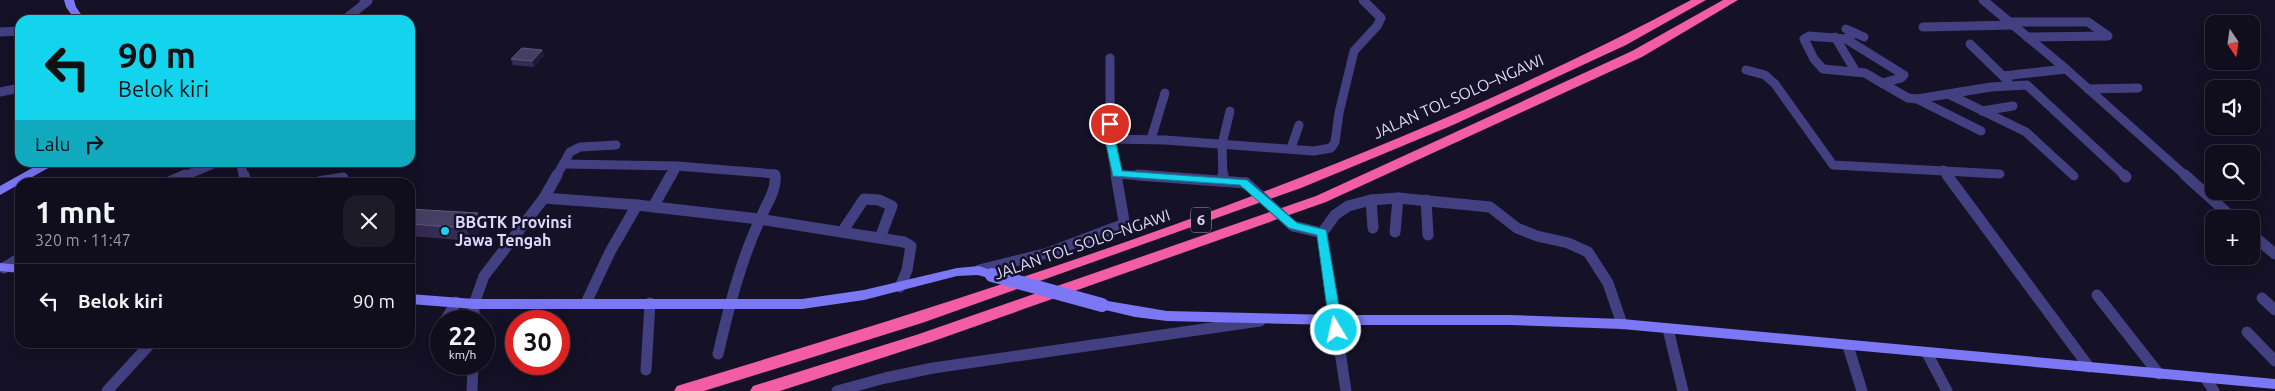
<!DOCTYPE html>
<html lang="id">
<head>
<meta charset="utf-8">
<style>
  body { margin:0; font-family:Ubuntu,sans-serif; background:#1e1b29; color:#f1f3f6; height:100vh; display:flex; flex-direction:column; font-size:19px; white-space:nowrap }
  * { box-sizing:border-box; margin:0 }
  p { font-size:16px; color:#9c9ca3 }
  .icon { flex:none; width:28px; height:28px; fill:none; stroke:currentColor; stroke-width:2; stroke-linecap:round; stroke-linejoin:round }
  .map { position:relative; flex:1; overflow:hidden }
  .drawer { position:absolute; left:15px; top:178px; width:400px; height:170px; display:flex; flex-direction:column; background:#100d1c; border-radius:15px; box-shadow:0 5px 20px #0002,0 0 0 1px #302d3b }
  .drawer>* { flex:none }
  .top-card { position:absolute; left:15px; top:15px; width:400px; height:152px; border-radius:15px; box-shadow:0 5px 20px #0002,0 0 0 1px #302d3b; background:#14d4ed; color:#111; overflow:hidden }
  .needle { width:32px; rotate:167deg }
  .controls { position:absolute; left:2205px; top:15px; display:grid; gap:10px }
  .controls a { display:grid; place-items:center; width:55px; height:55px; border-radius:10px; background:#100d1c; box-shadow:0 5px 20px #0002,0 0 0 1px #302d3b; font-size:25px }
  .speed { position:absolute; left:430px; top:310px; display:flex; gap:10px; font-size:25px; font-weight:700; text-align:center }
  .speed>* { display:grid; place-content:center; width:65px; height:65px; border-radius:50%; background:#100d1c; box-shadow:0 5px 20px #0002,0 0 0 1px #302d3b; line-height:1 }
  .speed small { font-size:12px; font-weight:400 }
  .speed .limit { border:8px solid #d22; background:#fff; color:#111 }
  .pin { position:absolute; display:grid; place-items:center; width:42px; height:42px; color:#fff; margin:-21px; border:2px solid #fff; border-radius:50%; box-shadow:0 1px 5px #0007 }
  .me { position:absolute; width:55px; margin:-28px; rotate:351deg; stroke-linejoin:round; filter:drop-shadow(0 0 4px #0008) }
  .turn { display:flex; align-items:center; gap:18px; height:105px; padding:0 20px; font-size:22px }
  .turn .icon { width:65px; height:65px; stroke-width:2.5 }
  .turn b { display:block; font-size:35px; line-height:42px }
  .then { display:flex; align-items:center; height:48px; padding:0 20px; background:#0003; gap:10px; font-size:19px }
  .round { display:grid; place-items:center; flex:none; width:52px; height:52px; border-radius:15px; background:#1e1b29 }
  .overview { display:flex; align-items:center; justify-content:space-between; height:85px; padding:0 20px }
  h1 { font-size:30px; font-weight:700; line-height:38px }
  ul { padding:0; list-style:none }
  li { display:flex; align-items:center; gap:15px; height:75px; padding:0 20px; border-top:1px solid #302d3b }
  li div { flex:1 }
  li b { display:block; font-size:19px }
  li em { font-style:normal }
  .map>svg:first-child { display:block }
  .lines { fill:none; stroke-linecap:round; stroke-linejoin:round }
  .street-far1 { stroke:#434081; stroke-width:9 }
  .street { stroke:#434081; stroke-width:11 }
  .secondary { fill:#7c77f5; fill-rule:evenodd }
  .highway { fill:#f35da3; fill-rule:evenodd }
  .street-bridge { stroke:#434081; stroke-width:11 }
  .secondary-bridge { stroke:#7c77f5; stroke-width:14 }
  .wall { fill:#342c52 }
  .shaded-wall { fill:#201939 }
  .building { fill:#463f64; stroke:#5e577c }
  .route { fill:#14d4ed; stroke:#0d8a9a }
  .poi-dot { fill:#14d4ed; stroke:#151126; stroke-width:2 }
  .labels { text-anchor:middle; stroke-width:5; stroke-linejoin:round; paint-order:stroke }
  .shield { fill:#151126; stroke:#a19dbc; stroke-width:1 }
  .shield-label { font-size:15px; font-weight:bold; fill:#ddd9fc }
  .street-label { font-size:16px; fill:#ddd9fc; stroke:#151126 }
  .poi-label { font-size:16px; font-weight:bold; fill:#ddd9fc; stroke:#151126; text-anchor:start }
</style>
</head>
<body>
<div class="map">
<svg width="2275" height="391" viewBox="0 0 2275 391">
  <rect width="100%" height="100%" fill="#151126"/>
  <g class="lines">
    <g class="street-far1">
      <path d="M 1983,0 L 2066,69 L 2187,177"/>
      <path d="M 344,20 L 368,1 L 364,0"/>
      <path d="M 2010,22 L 2088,22 L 2108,36 L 2027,37"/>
      <path d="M 1923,27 L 2014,25"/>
      <path d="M 1846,29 L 1864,37"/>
      <path d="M 0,32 L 20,31"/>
      <path d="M 1855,33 L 1846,39 L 1904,75 L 1901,78 L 1882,83 L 1908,98 L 1917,99 L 1991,87 L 2027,85 L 2126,177"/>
      <path d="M 1835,37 L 1856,72"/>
      <path d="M 1846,39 L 1809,36 L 1804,39 L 1814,59 L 1823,69 L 1865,73 L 1882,83"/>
      <path d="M 1970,44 L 2008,81"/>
      <path d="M 1110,58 L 1110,139 L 1116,177"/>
      <path d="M 1746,70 L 1765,75 L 1775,84 L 1833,165 L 2000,174"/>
      <path d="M 2003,76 L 2066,69"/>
      <path d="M 2088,89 L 2138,88"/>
      <path d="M 0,92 L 20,88"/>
      <path d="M 1948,94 L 2026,132 L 2074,176"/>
      <path d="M 1917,99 L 1981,131"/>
      <path d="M 1982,111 L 2013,106"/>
      <path d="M 1110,139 L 1165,140 L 1314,151 L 1331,148 L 1335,142 L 1339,113 L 1354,51 L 1377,26 L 1381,18 L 1363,0"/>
      <path d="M 1151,139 L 1165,93"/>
      <path d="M 1291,148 L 1299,125"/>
      <path d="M 240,162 L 244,177"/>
      <path d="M 565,164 L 677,166 L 775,174 L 776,177"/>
      <path d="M 1943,170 L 1948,177"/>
      <path d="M 1117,174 L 1156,177"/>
      <path d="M 182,177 L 218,162"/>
      <path d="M 556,177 L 570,152 L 580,147 L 616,145"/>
      <path d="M 671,177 L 677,166"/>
      <path d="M 1223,177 L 1222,144 L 1230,111"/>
    </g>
    <g class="street">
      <path d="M 244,175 L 246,182"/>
      <path d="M 1138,175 L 1246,183"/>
      <path d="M 1223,175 L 1223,181"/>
      <path d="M 1947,175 L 2089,367"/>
      <path d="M 2124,175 L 2126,177"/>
      <path d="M 2185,175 L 2234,219"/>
      <path d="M 169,182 L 185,175"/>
      <path d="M 319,182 L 343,178"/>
      <path d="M 544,198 L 637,205 L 759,219 L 904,242 L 911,246 L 907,270 L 900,287"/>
      <path d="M 1371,200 L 1373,228"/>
      <path d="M 1426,200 L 1428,235"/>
      <path d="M 653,207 L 671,175"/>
      <path d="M 1293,226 L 1322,233"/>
      <path d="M 842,232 L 864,199 L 879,200 L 892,206 L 880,238"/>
      <path d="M 1395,232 L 1398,198"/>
      <path d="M 2251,234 L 2275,254"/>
      <path d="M 4,268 L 20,258"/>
      <path d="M 979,270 L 1048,253 L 1122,225 L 1124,221 L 1116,175"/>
      <path d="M 2097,295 L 2159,374"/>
      <path d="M 2262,298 L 2275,310"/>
      <path d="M 586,303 L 610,252 L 637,205"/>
      <path d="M 445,321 L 456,302"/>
      <path d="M 474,321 L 474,304 L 484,276 L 544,198 L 557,175"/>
      <path d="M 1668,329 L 1683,391"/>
      <path d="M 2247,332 L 2275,361"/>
      <path d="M 435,337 L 441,327"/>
      <path d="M 1848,346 L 1862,391"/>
      <path d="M 1927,353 L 1947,391"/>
      <path d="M 718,354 C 729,307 741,259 762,215 C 767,203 777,189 775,175"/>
      <path d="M 646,370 L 650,303"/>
      <path d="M 2206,379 L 2214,391"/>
      <path d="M 107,391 L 152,342"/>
      <path d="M 472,391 L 473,364"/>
      <path d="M 837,391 L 885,378 L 933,368 L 1260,321"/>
      <path d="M 1346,391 L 1322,233 L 1335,215 L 1348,206 L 1371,200 L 1398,198 L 1490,207 L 1517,228 L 1537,236 L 1568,243 L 1588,252 L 1608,283 L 1622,324"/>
    </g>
    <g class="secondary">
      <path d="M 64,0 L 74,0 L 76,7 L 85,20 L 75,20 L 66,7 Z"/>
      <path d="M 43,162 L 59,162 L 0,195 L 0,186 Z"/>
      <path d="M 0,263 L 20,265 L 20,273 L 0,271 Z"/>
      <path d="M 979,266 L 997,272 L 999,275 L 992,279 L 978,275 L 957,276 L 864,300 L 802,309 L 474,309 L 410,304 L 410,294 L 474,299 L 802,299 L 864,290 L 957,268 Z"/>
      <path d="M 1102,300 L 1167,311 L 1334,315 L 1510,315 L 1622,319 L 2275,379 L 2275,389 L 1622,329 L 1510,325 L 1334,325 L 1167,321 L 1135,317 L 1097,308 L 1095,305 L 1097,302 Z"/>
    </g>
    <g class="highway">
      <path d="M 1691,0 L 1706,0 L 1626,45 L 1453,125 L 1301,188 L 922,323 L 704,391 L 674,391 L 677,386 C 1022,281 1371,171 1691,0 Z"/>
      <path d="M 1723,0 L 1738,0 L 1642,57 L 1326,202 L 931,342 L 780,391 L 750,391 L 753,386 L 919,334 L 1316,196 L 1632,51 Z"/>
    </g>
    <path class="street-bridge" d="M 1246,183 L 1293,226"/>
    <path class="secondary-bridge" d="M 992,275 L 1102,305"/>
  </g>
  <g class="wall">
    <path d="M 542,50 L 544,56 L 534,67 L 513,65 L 511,59 Z"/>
    <path d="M 410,209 L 478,213 L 483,226 L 472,241 L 410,236 Z"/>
  </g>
  <g class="shaded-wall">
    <path d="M 542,50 L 544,56 L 534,67 L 532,61 Z"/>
    <path d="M 478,213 L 483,226 L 472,241 L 466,228 Z"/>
  </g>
  <g class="building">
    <path d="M 522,48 L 542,50 L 532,61 L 511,59 Z"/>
    <path d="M 410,209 L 478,213 L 466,228 L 410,224 Z"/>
  </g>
  <path class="route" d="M 1110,120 L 1115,124 L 1115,139 L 1122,171 L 1247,180 L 1297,223 L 1326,230 L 1343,330 L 1341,333 L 1332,333 L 1330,330 L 1317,235 L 1289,228 L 1240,185 L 1113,176 L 1105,139 L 1104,124 Z"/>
  <circle class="poi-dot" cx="445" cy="231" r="5"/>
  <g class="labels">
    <rect class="shield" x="1191" y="207.5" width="20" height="25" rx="4"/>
    <g class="shield-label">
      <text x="1201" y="225">6</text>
    </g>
    <g class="street-label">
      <text transform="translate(1458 96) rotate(-24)" y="6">JALAN TOL SOLO–NGAWI</text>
      <text transform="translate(1082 244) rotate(-19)" y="6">JALAN TOL SOLO–NGAWI</text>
    </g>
    <g class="poi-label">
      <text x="455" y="228">BBGTK Provinsi<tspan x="455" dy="18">Jawa Tengah</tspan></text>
    </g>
  </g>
</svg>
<div class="controls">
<a><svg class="needle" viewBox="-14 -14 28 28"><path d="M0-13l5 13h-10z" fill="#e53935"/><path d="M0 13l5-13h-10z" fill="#9c9ca3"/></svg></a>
<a><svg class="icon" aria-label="sound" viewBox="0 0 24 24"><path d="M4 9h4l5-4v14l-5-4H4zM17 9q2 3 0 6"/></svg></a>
<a><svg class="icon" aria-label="search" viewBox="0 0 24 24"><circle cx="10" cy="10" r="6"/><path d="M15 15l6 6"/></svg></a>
<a>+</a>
</div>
<div class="speed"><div>22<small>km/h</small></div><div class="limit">30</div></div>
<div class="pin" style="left:1110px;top:124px;background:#d93025"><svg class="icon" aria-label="arrive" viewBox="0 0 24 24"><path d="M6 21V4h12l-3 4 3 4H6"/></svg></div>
<svg class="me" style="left:1336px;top:330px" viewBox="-20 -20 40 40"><circle r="17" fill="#14d4ed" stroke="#fff" stroke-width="3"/><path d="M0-11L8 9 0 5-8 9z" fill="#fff"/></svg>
<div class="top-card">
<div class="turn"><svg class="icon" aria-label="left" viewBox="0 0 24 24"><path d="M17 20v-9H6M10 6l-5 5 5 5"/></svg><div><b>90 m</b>Belok kiri</div></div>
<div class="then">Lalu<svg class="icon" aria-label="right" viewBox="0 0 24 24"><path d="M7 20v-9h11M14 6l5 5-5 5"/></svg></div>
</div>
<section class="drawer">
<div class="overview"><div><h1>1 mnt</h1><p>320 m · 11:47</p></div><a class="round"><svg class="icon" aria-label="close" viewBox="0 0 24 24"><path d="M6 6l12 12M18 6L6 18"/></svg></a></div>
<ul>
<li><svg class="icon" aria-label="left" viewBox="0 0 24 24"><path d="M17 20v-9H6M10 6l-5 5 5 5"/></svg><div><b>Belok kiri</b></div><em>90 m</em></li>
</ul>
</section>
</div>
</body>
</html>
